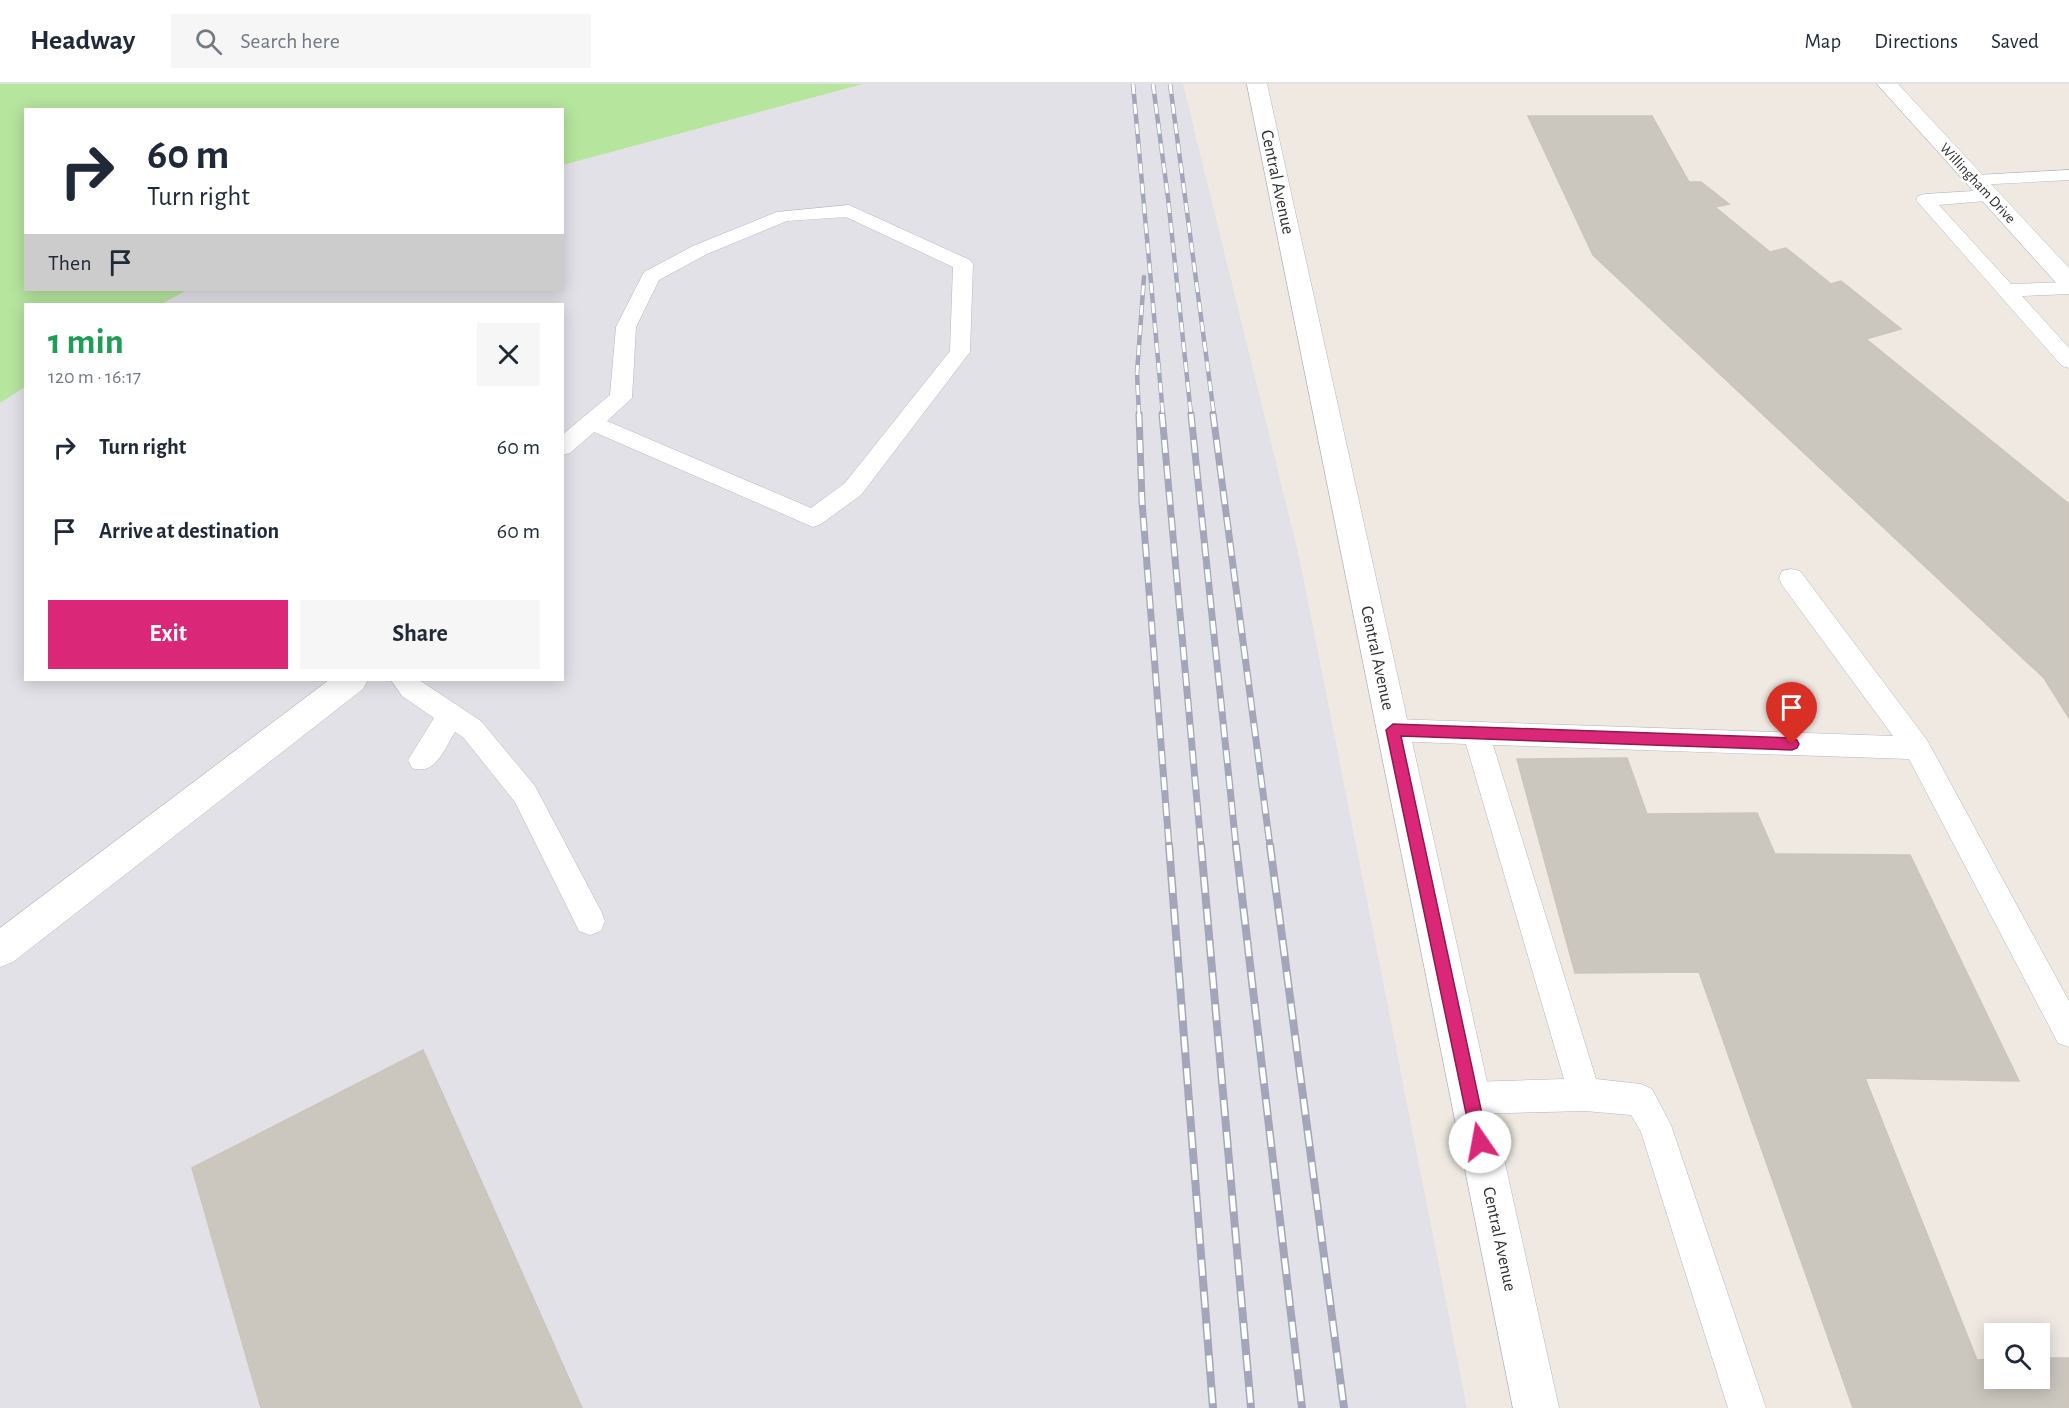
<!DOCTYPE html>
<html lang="en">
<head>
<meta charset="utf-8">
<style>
  body { margin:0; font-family:"Alegreya Sans",sans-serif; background:#f6f6f7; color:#1f2937; height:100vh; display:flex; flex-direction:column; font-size:22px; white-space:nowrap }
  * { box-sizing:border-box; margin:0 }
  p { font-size:20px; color:#747a83 }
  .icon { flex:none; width:33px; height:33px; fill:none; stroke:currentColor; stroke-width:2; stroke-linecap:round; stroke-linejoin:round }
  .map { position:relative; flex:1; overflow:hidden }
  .drawer { position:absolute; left:24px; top:219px; width:540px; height:378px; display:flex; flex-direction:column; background:#fff; border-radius:0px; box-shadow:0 3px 15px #0003 }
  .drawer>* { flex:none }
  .hud { position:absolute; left:24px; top:24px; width:540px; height:183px; border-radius:0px; box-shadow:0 3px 15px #0003; background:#fff; color:#1f2937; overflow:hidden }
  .controls { position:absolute; left:1984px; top:1239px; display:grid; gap:12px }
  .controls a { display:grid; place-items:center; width:66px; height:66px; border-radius:0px; background:#fff; box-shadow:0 3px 15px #0003; font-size:30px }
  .pin { position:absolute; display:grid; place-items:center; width:51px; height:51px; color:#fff; margin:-62px -26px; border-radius:50% 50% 50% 0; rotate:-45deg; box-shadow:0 0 6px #0007 }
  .pin .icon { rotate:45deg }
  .me { position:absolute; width:66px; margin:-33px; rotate:348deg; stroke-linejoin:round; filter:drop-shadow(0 0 4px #0008) }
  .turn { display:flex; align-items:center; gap:21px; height:126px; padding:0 24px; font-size:27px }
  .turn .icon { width:78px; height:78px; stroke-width:2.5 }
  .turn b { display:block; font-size:42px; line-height:51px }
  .then { display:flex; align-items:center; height:57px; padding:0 24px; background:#0003; gap:12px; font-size:22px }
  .round { display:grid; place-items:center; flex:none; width:63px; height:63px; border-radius:0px; background:#f6f6f7 }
  .head { display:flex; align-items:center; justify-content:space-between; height:102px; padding:0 24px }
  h1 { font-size:36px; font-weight:700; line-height:45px; color:#1e9e55 }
  .button { display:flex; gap:12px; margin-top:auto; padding:12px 24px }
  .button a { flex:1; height:69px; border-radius:0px; background:#db2777; color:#fff; font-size:24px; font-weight:700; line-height:69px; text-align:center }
  .button a+a { background:#f6f6f7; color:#1f2937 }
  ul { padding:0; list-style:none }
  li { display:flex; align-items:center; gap:18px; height:84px; padding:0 24px }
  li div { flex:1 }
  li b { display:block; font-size:22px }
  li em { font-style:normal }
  header { display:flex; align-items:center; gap:36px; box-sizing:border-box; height:84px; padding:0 30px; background:#fff; border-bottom:2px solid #e0e1e3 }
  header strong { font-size:28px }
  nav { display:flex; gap:33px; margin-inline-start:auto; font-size:21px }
  .search { width:420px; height:54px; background:#f6f6f7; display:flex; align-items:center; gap:15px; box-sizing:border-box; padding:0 21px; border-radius:0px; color:#747a83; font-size:22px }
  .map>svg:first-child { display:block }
  .industrial { fill:#e3e1e8 }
  .green { fill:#b6e59e }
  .building { fill:#cbc7bf; stroke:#cbc5ba; stroke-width:1.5 }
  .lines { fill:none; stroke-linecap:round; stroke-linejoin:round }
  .service-casing { stroke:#b4b7c1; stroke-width:1 }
  .minor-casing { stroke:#b4b7c1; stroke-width:1 }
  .tertiary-casing { stroke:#b4b7c1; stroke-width:1 }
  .service { fill:#fff; fill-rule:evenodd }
  .minor { fill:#fff; fill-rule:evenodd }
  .tertiary { fill:#fff; fill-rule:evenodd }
  .rail-far2-casing { stroke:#a3a6b8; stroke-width:4.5 }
  .rail-far1-casing { stroke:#a3a6b8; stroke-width:7 }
  .rail-casing { stroke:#a3a6b8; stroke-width:8 }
  .rail-far2 { stroke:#fff; stroke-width:3; stroke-dasharray:10; stroke-linecap:butt }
  .rail-far1 { stroke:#fff; stroke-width:4.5; stroke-dasharray:13; stroke-linecap:butt }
  .rail { stroke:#fff; stroke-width:5; stroke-dasharray:16; stroke-linecap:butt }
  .route { fill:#db2777; stroke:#8e194d; stroke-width:1.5 }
  .labels { text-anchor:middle; stroke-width:5; stroke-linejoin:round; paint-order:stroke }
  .far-street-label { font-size:15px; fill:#2e2e2e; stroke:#fff }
  .street-label { font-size:18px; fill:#2e2e2e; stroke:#fff }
</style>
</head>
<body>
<header>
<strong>Headway</strong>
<div class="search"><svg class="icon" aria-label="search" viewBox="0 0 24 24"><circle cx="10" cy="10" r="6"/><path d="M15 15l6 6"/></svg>Search here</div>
<nav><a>Map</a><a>Directions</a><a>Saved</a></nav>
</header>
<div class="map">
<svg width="2069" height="1324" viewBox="0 0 2069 1324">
  <rect width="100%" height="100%" fill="#efe9e1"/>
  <path class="industrial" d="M 863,0 L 1183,0 L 1300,477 L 1467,1324 L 0,1324 L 0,319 L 25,303 L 26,596 L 562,596 L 562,220 L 162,220 L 187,206 L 562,206 L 563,81 Z"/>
  <path class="green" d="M 0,0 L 863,0 L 563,81 L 562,26 L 26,26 L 26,206 L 187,206 L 162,220 L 26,220 L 25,303 L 0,319 Z"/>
  <g class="building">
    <path d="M 1528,32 L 1652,32 L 1689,98 L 1701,98 L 1729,120 L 1715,123 L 1770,168 L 1786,164 L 1831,200 L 1841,197 L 1901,245 L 1866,255 L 2069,420 L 2069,634 L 2044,594 L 1593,171 Z"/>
    <path d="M 1627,674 L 1647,730 L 1757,729 L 1775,770 L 1910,771 L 2019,997 L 1865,994 L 1977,1276 L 1995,1275 L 1995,1294 L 2040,1294 L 2040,1274 L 2069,1274 L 2069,1324 L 1853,1324 L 1699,888 L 1575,889 L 1517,675 Z"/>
    <path d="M 423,966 L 582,1324 L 261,1324 L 192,1084 Z"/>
  </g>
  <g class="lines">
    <defs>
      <g id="service">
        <path d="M 2069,86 L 2069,96 L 1976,101 L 1970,100 L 1967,96 L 1970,92 L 1976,91 Z"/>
        <path d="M 1990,106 L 1997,108 L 1999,112 L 1997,116 L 1939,121 L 2011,200 L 2069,198 L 2069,210 L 2022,212 L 2069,264 L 2069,284 L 2062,282 L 1916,116 L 1918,112 L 1925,110 Z"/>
        <path d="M 849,121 L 970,176 L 973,180 L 970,268 L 861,411 L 821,440 L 813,443 L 594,348 L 570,369 L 562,371 L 562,351 L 610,311 L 616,243 L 644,188 L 693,162 L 777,128 ZM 846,133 L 953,183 L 950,267 L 845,399 L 811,424 L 607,337 L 632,314 L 636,243 L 659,196 L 707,170 L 787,137 Z"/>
        <path d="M 1791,485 L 1800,487 L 1927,656 L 2069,917 L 2069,963 L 2058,959 L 1909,675 L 1493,661 L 1596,995 L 1641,1000 L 1652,1005 L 1671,1041 L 1766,1324 L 1728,1324 L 1641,1048 L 1631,1031 L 1585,1027 L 1471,1030 L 1460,1025 L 1455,1014 L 1460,1003 L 1471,998 L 1564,995 L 1466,660 L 1393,657 L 1384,654 L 1380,646 L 1384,638 L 1393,635 L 1893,652 L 1782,501 L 1779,494 L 1782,487 Z"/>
        <path d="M 391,596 L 419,596 L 481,637 L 535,702 L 601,827 L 605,837 L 601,847 L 590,851 L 579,847 L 515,718 L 463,653 L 455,648 C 444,665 436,692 412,684 L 408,676 L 434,634 L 402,612 Z"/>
      </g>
      <path id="minor" d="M 329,596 L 368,596 L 363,605 L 13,878 L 0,883 L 0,844 Z"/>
      <g id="tertiary">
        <path d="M 1247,0 L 1267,0 L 1559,1324 L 1513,1324 Z"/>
        <path d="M 1877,0 L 1898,0 L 2069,184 L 2069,205 L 2060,203 Z"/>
      </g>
    </defs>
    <use href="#service" class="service-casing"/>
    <use href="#minor" class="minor-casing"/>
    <use href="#tertiary" class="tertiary-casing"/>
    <use href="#service" class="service"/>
    <use href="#minor" class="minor"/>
    <use href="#tertiary" class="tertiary"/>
    <defs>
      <g id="rail-far2">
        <path d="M 1133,0 L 1163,331"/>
        <path d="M 1153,0 L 1168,114 L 1191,331"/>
        <path d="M 1170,0 L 1214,331"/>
        <path d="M 1139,331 L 1137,289 L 1144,193"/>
      </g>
      <g id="rail-far1">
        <path d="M 1139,330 L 1142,417 L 1169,762"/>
        <path d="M 1162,330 L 1201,762"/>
        <path d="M 1191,330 L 1236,762"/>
        <path d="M 1213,330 L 1270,762"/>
      </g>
      <g id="rail">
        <path d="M 1169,761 L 1213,1324"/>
        <path d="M 1201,761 L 1251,1324"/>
        <path d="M 1236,761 L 1302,1324"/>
        <path d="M 1270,761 L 1344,1324"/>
      </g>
    </defs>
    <use href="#rail-far2" class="rail-far2-casing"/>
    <use href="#rail-far1" class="rail-far1-casing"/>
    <use href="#rail" class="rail-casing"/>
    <use href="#rail-far2" class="rail-far2"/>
    <use href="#rail-far1" class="rail-far1"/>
    <use href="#rail" class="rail"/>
  </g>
  <path class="route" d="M 1393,640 L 1792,654 L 1797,656 L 1799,660 L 1797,664 L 1792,666 L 1401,652 L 1488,1058 L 1486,1064 L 1480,1067 L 1474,1064 L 1472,1058 L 1386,646 Z"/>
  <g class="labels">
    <g class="far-street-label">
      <text transform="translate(1978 99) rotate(47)" y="5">Willingham Drive</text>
    </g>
    <g class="street-label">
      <text transform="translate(1278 98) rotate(78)" y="6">Central Avenue</text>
      <text transform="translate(1378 574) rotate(78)" y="6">Central Avenue</text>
      <text transform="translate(1500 1155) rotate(78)" y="6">Central Avenue</text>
    </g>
  </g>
</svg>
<div class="controls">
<a><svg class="icon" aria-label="search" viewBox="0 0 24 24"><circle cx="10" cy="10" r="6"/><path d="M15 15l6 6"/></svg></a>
</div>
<div class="pin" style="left:1792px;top:660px;background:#d93025"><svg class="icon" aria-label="arrive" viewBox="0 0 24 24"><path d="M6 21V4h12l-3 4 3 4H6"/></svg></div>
<svg class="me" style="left:1480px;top:1058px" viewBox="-20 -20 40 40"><circle r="19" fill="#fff"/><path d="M0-13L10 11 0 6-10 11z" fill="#db2777"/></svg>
<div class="hud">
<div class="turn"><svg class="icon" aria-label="right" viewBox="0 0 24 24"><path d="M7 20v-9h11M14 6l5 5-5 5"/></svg><div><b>60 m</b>Turn right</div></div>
<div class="then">Then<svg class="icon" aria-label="arrive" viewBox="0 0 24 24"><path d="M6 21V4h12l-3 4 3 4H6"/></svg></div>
</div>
<section class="drawer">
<div class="head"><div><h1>1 min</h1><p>120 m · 16:17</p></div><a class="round"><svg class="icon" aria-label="close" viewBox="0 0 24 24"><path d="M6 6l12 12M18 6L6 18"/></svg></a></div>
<ul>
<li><svg class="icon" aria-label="right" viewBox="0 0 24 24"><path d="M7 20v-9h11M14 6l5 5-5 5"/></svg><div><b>Turn right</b></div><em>60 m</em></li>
<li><svg class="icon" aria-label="arrive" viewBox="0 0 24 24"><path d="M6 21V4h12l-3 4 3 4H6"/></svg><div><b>Arrive at destination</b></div><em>60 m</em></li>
</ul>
<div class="button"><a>Exit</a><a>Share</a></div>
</section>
</div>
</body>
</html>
